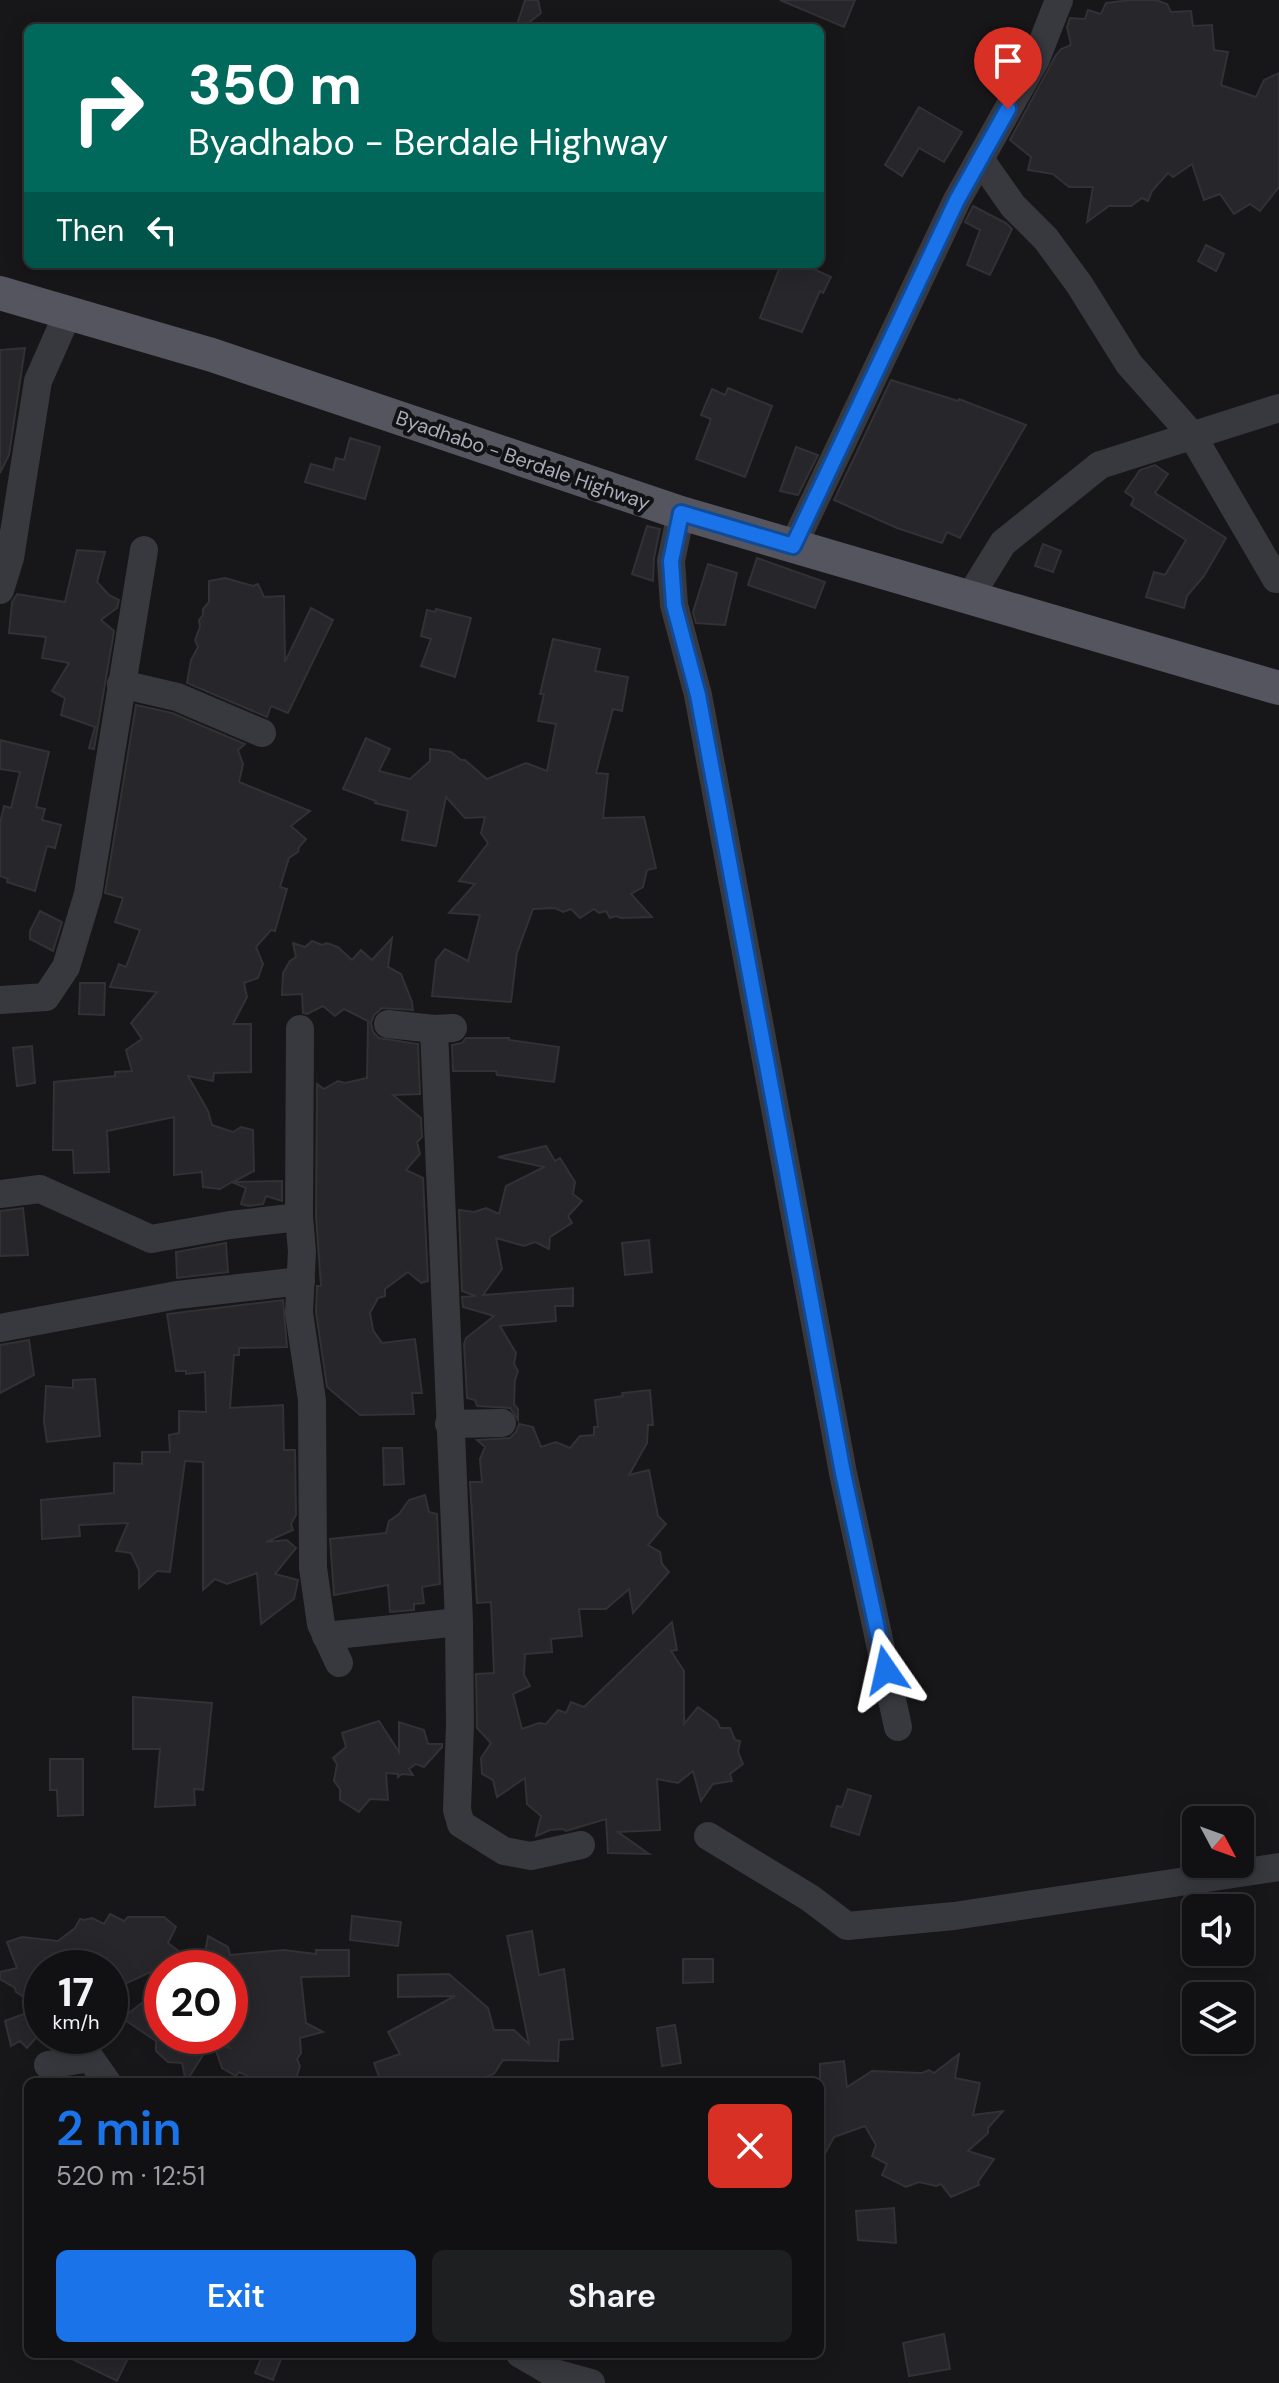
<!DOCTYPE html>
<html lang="en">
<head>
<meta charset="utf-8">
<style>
  body { margin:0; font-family:"DM Sans",sans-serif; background:#1e1f21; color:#f1f3f6; height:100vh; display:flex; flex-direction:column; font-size:30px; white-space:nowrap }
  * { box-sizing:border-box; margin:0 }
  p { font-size:26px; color:#9c9da0 }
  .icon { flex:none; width:44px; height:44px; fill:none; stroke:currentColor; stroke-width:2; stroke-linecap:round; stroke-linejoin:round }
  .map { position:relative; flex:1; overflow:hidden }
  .details { position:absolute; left:24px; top:2078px; width:800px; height:280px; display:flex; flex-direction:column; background:#111113; border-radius:12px; box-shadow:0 4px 20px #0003,0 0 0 2px #303133 }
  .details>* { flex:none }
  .top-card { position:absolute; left:24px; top:24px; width:800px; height:244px; border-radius:12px; box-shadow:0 4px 20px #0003,0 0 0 2px #303133; background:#00695c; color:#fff; overflow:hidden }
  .needle { width:52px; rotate:131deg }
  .controls { position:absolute; left:1182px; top:1806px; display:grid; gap:16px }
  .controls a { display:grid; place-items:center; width:72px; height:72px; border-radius:12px; background:#111113; box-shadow:0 4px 20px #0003,0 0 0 2px #303133; font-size:40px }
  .speed { position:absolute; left:24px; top:1950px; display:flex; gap:16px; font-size:40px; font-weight:700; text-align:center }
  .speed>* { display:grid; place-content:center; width:104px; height:104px; border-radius:50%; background:#111113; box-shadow:0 4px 20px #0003,0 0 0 2px #303133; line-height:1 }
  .speed small { font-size:20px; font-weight:400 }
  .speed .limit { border:12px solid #d22; background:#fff; color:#111 }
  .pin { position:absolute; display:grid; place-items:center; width:68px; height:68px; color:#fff; margin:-82px -34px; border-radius:50% 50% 50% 0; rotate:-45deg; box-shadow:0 0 8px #0007 }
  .pin .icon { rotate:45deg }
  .me { position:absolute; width:88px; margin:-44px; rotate:349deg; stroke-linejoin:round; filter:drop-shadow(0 0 6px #0008) }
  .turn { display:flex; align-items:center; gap:28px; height:168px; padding:0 32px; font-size:36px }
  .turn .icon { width:104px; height:104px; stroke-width:2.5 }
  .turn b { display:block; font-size:56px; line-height:68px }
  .then { display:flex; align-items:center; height:76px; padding:0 32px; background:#0003; gap:16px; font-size:30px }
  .round { display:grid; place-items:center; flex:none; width:84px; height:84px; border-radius:12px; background:#1e1f21 }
  .headline { display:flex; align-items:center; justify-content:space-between; height:136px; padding:0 32px }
  h1 { font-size:48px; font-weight:600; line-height:60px; color:#1a73e8 }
  .cta { display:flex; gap:16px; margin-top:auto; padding:16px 32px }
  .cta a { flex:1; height:92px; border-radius:12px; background:#1a73e8; color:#fff; font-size:32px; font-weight:600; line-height:92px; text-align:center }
  .cta a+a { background:#1e1f21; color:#f1f3f6 }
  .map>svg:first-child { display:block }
  .building { fill:#27272b; stroke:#313136; stroke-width:2 }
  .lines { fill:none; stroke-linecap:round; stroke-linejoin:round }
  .minor { stroke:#38393f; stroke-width:28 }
  .major { stroke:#54555e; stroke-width:34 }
  .route-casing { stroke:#114b97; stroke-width:20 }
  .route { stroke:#1a73e8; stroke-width:14 }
  .labels { text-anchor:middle; stroke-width:8; stroke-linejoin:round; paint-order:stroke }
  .street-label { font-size:20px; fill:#a9adba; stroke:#121215 }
</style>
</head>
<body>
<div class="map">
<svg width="1279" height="2383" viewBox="0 0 1279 2383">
  <rect width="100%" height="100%" fill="#171719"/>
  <g class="building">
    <path d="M 525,0 L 538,0 L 541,13 L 522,28 L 516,28 Z"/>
    <path d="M 780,0 L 855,0 L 844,27 Z"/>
    <path d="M 1131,0 L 1156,0 L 1167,4 L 1171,12 L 1191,11 L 1193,26 L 1212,25 L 1214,50 L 1228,52 L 1221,85 L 1256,97 L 1264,80 L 1279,73 L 1279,187 L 1260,211 L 1250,204 L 1234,214 L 1220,194 L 1204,200 L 1192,164 L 1173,177 L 1168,173 L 1152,191 L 1148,201 L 1142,198 L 1131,206 L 1109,206 L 1087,222 L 1093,187 L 1069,187 L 1053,174 L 1028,170 L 1031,157 L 1010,140 L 1056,55 L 1061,49 L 1071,45 L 1067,27 L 1070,18 L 1085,19 L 1088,10 L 1101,14 L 1106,3 Z"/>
    <path d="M 919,107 L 962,132 L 944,162 L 919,148 L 902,176 L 885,165 Z"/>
    <path d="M 973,206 L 1006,223 L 1012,229 L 990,275 L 967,265 L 980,230 L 965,222 Z"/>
    <path d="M 1206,245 L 1224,254 L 1216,271 L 1198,261 Z"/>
    <path d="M 781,264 L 803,264 L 831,277 L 823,293 L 820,291 L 802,332 L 760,318 Z"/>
    <path d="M 25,348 L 9,455 L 0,473 L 0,350 Z"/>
    <path d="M 891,380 L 958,401 L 959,399 L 1026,425 L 960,538 L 947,532 L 942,543 L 897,528 L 834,500 Z"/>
    <path d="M 728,388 L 772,406 L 745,477 L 696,459 L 711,419 L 701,415 L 712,389 L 725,395 Z"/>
    <path d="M 350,438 L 380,447 L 365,499 L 305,482 L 311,464 L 333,470 L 336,458 L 344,460 Z"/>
    <path d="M 796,447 L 818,455 L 798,495 L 780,491 Z"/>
    <path d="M 1155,465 L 1168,474 L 1155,493 L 1226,538 L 1204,576 L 1187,596 L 1184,608 L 1146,597 L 1154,572 L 1165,575 L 1186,540 L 1131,505 L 1134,498 L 1125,492 L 1140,470 Z"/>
    <path d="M 647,526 L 660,529 L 654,558 L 653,581 L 632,574 Z"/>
    <path d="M 1043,544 L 1061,551 L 1053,572 L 1035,566 Z"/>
    <path d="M 77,550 L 105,552 L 97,582 L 109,595 L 119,600 L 117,608 L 101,620 L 114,631 L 94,749 L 89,748 L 95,727 L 61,715 L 65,698 L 52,691 L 69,663 L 42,658 L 46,637 L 9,633 L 12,602 L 17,594 L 65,602 Z"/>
    <path d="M 757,558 L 825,582 L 815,608 L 748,585 Z"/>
    <path d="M 708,564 L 737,573 L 725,625 L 696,623 L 693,612 Z"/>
    <path d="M 225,578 L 253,586 L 258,584 L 264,597 L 284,596 L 285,662 L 311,608 L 333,620 L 288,713 L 271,706 L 267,717 L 187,683 L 191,660 L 198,647 L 195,640 L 200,627 L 199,620 L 203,615 L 203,609 L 209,602 L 209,581 Z"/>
    <path d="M 436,609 L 471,618 L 455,677 L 421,666 L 431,639 L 421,636 L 427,610 L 435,612 Z"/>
    <path d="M 553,639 L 600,649 L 595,671 L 628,677 L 622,711 L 613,709 L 596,773 L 608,774 L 603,818 L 644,817 L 656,868 L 647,870 L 643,887 L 631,894 L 652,917 L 621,918 L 616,916 L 610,918 L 606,911 L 599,913 L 594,909 L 580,918 L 571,909 L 563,912 L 555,908 L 533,909 L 517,953 L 511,1002 L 432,996 L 436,960 L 445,949 L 468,961 L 480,915 L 449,913 L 475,884 L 459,881 L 488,843 L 481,833 L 485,817 L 465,818 L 446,797 L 436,846 L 402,840 L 408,811 L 375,803 L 376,801 L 343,789 L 366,738 L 390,749 L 379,771 L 410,779 L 430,761 L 430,749 L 451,752 L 461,760 L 465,760 L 487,779 L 526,763 L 547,771 L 556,724 L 538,721 L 544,694 L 540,694 Z"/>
    <path d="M 136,705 L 172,713 L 245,744 L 238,750 L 243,764 L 239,782 L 310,811 L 291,826 L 306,839 L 299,847 L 298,852 L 289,858 L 280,887 L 287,889 L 275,931 L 271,930 L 256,947 L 263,964 L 258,978 L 244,983 L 247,997 L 233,1024 L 251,1024 L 251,1072 L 214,1073 L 213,1081 L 188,1076 L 208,1111 L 212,1125 L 233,1132 L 241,1127 L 253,1130 L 254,1171 L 233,1182 L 282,1181 L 282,1201 L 266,1196 L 263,1204 L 248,1206 L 241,1204 L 246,1188 L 232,1182 L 220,1189 L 203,1187 L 202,1172 L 174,1175 L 174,1117 L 107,1131 L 109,1172 L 74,1173 L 73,1150 L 53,1150 L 54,1082 L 115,1076 L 115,1072 L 132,1071 L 126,1050 L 142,1039 L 131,1023 L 157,992 L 110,987 L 119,964 L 126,967 L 140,930 L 115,922 L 123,898 L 105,893 Z"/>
    <path d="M 0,740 L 49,752 L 36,807 L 45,809 L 42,820 L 61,825 L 55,848 L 47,846 L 35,891 L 7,882 L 8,879 L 0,876 L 0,823 L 4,806 L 11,808 L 20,772 L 0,769 Z"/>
    <path d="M 40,911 L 62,922 L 53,951 L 30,939 L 30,931 Z"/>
    <path d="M 392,938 L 388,967 L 401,974 L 412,1002 L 413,1010 L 382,1008 L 374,1015 L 371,1023 L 373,1032 L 379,1038 L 418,1044 L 420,1094 L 393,1095 L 421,1118 L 422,1137 L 417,1142 L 420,1154 L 406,1170 L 423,1178 L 428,1281 L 421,1283 L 408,1272 L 385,1289 L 385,1296 L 378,1298 L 370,1313 L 373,1330 L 382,1343 L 415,1339 L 422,1393 L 412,1393 L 414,1414 L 360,1415 L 327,1387 L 316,1312 L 317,1286 L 321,1286 L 316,1216 L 317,1084 L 324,1089 L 338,1081 L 345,1083 L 367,1078 L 368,1021 L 344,1009 L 335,1016 L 323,1006 L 307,1014 L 303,1013 L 302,994 L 282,995 L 283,973 L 290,961 L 296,957 L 293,943 L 305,947 L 312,941 L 322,945 L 327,943 L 338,947 L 352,960 L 361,950 L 372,960 Z"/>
    <path d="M 80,983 L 105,983 L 104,1015 L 79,1014 Z"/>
    <path d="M 466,1038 L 509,1038 L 509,1040 L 559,1047 L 554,1082 L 497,1075 L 496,1071 L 453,1071 L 452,1045 L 462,1043 Z"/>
    <path d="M 32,1046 L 35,1083 L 17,1086 L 13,1048 Z"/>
    <path d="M 546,1146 L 555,1161 L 560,1158 L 575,1182 L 573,1194 L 582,1201 L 568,1216 L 572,1223 L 550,1237 L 549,1249 L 535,1242 L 524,1246 L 496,1238 L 502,1269 L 483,1295 L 573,1288 L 573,1306 L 555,1306 L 556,1321 L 500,1326 L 516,1353 L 514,1364 L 518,1371 L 515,1380 L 514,1404 L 518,1409 L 518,1420 L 510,1408 L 477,1406 L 475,1400 L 467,1398 L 464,1344 L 466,1338 L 494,1316 L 463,1307 L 462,1297 L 476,1296 L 462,1291 L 459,1210 L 474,1212 L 486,1208 L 499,1214 L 506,1186 L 544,1167 L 498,1157 Z"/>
    <path d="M 23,1208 L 28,1255 L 0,1256 L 0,1211 Z"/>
    <path d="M 649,1240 L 652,1272 L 625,1275 L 622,1243 Z"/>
    <path d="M 226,1243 L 228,1272 L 177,1278 L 176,1252 Z"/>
    <path d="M 283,1300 L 287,1347 L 239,1348 L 239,1355 L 234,1355 L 230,1408 L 283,1405 L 284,1450 L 295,1450 L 296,1515 L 291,1524 L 293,1530 L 266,1542 L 287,1540 L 296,1548 L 275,1574 L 298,1580 L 294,1599 L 261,1624 L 257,1573 L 227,1584 L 215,1579 L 203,1590 L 203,1462 L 185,1461 L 170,1572 L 157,1571 L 139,1588 L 139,1570 L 131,1553 L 116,1551 L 128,1523 L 79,1525 L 80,1536 L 42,1539 L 41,1500 L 114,1493 L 114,1463 L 142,1464 L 142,1452 L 170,1452 L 169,1435 L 179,1433 L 179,1411 L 206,1412 L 205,1372 L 186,1374 L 186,1371 L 176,1371 L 167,1314 Z"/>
    <path d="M 29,1340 L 34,1375 L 0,1393 L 0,1345 Z"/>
    <path d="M 95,1379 L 100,1436 L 47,1442 L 44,1422 L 46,1386 L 73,1388 L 73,1380 Z"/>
    <path d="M 650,1390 L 653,1425 L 648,1425 L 647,1443 L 629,1475 L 649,1470 L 658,1516 L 666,1524 L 648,1545 L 660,1552 L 662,1564 L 669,1572 L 633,1613 L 629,1589 L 606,1609 L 579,1609 L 582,1636 L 551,1639 L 552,1652 L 525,1654 L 524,1675 L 530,1686 L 513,1694 L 522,1729 L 539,1723 L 546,1724 L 558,1710 L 566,1713 L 571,1702 L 584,1707 L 672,1622 L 677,1650 L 671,1651 L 684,1671 L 684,1724 L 698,1707 L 717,1721 L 720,1728 L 730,1728 L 735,1740 L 740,1741 L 738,1752 L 743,1764 L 730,1774 L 732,1781 L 713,1784 L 701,1801 L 693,1771 L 678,1783 L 657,1779 L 660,1830 L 618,1832 L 649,1854 L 608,1853 L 606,1819 L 566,1831 L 563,1829 L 550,1830 L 536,1836 L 541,1816 L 527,1804 L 525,1778 L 497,1797 L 493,1780 L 482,1774 L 481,1758 L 491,1743 L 477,1728 L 476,1674 L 494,1673 L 491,1602 L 477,1603 L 470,1482 L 482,1482 L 480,1459 L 485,1447 L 477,1440 L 510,1438 L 516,1432 L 519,1424 L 533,1427 L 541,1447 L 556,1442 L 570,1448 L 580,1436 L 594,1435 L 594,1427 L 598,1427 L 595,1400 L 623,1396 L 622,1393 Z"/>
    <path d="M 383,1448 L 402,1448 L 404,1484 L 384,1485 Z"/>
    <path d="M 425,1495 L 429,1512 L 437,1514 L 440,1584 L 422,1587 L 424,1603 L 414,1604 L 414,1610 L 390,1612 L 388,1585 L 334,1595 L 330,1539 L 386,1533 L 389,1521 L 399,1514 L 409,1500 Z"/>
    <path d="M 133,1697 L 212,1703 L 203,1790 L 194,1789 L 195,1805 L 155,1807 L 160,1749 L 133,1749 Z"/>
    <path d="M 379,1721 L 399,1752 L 399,1722 L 424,1730 L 428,1744 L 442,1744 L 442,1747 L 424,1767 L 416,1764 L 409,1769 L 413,1775 L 402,1774 L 398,1777 L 398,1774 L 386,1773 L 388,1800 L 370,1799 L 359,1812 L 340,1800 L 340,1789 L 334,1781 L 337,1764 L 333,1758 L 346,1747 L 342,1733 Z"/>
    <path d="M 50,1759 L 83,1759 L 83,1815 L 58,1816 L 57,1790 L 50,1790 Z"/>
    <path d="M 848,1789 L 871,1796 L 859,1835 L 831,1826 L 837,1806 L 842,1807 Z"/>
    <path d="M 110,1914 L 124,1921 L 128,1917 L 164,1917 L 176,1927 L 168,1943 L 185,1956 L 110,1991 L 110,1968 L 42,1968 L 42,2031 L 27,2048 L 20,2041 L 11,2046 L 5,2021 L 40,2008 L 16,1992 L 15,1988 L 0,1979 L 0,1972 L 17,1968 L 7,1942 L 22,1937 L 58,1941 L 75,1928 L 80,1919 L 84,1920 L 92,1918 L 104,1924 Z"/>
    <path d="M 352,1916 L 401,1922 L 398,1946 L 350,1940 Z"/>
    <path d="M 532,1931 L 539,1975 L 564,1969 L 573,2039 L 559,2040 L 558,2061 L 503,2060 L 494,2074 L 482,2078 L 482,2082 L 381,2082 L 374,2063 L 400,2054 L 388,2032 L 455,1996 L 398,1997 L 398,1975 L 449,1974 L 488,2008 L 494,2030 L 514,2030 L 529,2044 L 507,1936 Z"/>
    <path d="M 208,1936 L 228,1947 L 230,1955 L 284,1950 L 316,1954 L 316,1950 L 349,1950 L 349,1976 L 301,1977 L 306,2023 L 323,2032 L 300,2038 L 301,2053 L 297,2059 L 300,2066 L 295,2082 L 261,2082 L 239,2072 L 236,2076 L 222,2068 L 214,2045 L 230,2048 L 219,2036 L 230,2036 L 230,1968 L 202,1968 Z"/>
    <path d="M 683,1959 L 713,1959 L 713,1982 L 683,1983 Z"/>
    <path d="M 162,1988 L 162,2036 L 210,2044 L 186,2082 L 182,2063 L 168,2062 L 156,2051 L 156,2041 L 122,2018 Z"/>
    <path d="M 675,2025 L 681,2063 L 662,2066 L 657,2028 Z"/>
    <path d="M 959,2054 L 955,2078 L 980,2083 L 973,2115 L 1003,2111 L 988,2128 L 988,2133 L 968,2151 L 994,2159 L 978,2182 L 979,2185 L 951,2197 L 941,2184 L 936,2186 L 919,2182 L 906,2187 L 882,2175 L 887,2164 L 872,2156 L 876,2145 L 865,2126 L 834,2137 L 820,2163 L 820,2064 L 844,2061 L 847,2087 L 872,2071 L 922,2073 L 929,2070 L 934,2073 Z"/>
    <path d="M 894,2208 L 896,2243 L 858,2240 L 856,2211 Z"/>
    <path d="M 944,2334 L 950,2369 L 909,2376 L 903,2343 Z"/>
    <path d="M 62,2354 L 130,2354 L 117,2381 Z"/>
    <path d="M 263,2354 L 283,2354 L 273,2380 L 255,2373 Z"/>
  </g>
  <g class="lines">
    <g class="minor">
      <path d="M 980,159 L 1013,206 L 1046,239 L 1079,284 L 1129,364 L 1192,435 L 1276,579"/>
      <path d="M 681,513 L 671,561 L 674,605 L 698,695 L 843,1473 L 898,1727"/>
      <path d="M 793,546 L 957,200 L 1036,59 L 1059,0"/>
      <path d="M 0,590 L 10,558 L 38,381 L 68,313"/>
      <path d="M 969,598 L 1003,543 L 1100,465 L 1279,408"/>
      <path d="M 121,684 L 177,697 L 262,733"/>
      <path d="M 0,1000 L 46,997 L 66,967 L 88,894 L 144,550"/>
      <path d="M 388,1024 L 434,1029 L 453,1028"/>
      <path d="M 300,1029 L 299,1217 L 302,1251 L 299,1313 L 312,1400 L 313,1568 L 321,1624 L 339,1663"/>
      <path d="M 434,1029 L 459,1622 L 460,1724 L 457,1810 L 461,1824 L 504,1851 L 531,1856 L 581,1845"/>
      <path d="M 0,1194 L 40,1189 L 151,1239 L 230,1225 L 299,1217"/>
      <path d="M 0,1328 L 177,1295 L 301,1281"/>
      <path d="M 449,1424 L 502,1423"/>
      <path d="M 326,1636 L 459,1622"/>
      <path d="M 708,1836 L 810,1898 L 847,1926 L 954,1916 L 1279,1867"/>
      <path d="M 48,2065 L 90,2058 L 107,2082"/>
      <path d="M 520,2354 L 551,2372 L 591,2383"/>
    </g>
    <path class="major" d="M 0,293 L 212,355 L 681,513 L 1279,688"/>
  </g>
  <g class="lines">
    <defs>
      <path id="route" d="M 886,1670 L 843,1473 L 698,695 L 674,605 L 671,561 L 681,513 L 793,546 L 957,200 L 1008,109"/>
    </defs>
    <use href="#route" class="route-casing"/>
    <use href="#route" class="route"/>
  </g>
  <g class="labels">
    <g class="street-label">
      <text transform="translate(523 460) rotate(19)" y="7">Byadhabo - Berdale Highway</text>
    </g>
  </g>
</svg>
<div class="controls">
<a><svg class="needle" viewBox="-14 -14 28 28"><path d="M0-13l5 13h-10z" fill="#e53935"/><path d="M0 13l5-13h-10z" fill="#9c9da0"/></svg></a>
<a><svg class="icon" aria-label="sound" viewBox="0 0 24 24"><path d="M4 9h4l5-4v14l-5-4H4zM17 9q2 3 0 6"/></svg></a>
<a><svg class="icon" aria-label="layers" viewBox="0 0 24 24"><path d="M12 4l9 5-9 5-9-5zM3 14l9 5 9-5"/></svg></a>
</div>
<div class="speed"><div>17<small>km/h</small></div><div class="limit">20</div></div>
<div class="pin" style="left:1008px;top:109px;background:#d93025"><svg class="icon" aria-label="arrive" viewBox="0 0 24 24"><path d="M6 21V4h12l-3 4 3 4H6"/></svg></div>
<svg class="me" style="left:886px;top:1670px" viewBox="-20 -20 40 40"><path d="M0-17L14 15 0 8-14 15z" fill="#1a73e8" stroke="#fff" stroke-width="4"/></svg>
<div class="top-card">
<div class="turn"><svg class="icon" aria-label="right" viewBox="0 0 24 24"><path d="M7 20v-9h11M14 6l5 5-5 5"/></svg><div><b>350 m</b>Byadhabo - Berdale Highway</div></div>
<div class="then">Then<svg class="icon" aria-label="left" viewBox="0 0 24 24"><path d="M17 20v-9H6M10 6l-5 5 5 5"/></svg></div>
</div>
<section class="details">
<div class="headline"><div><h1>2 min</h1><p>520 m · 12:51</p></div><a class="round" style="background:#d93025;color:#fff"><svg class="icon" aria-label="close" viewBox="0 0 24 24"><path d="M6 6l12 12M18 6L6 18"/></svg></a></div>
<div class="cta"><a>Exit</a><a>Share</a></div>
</section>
</div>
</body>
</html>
